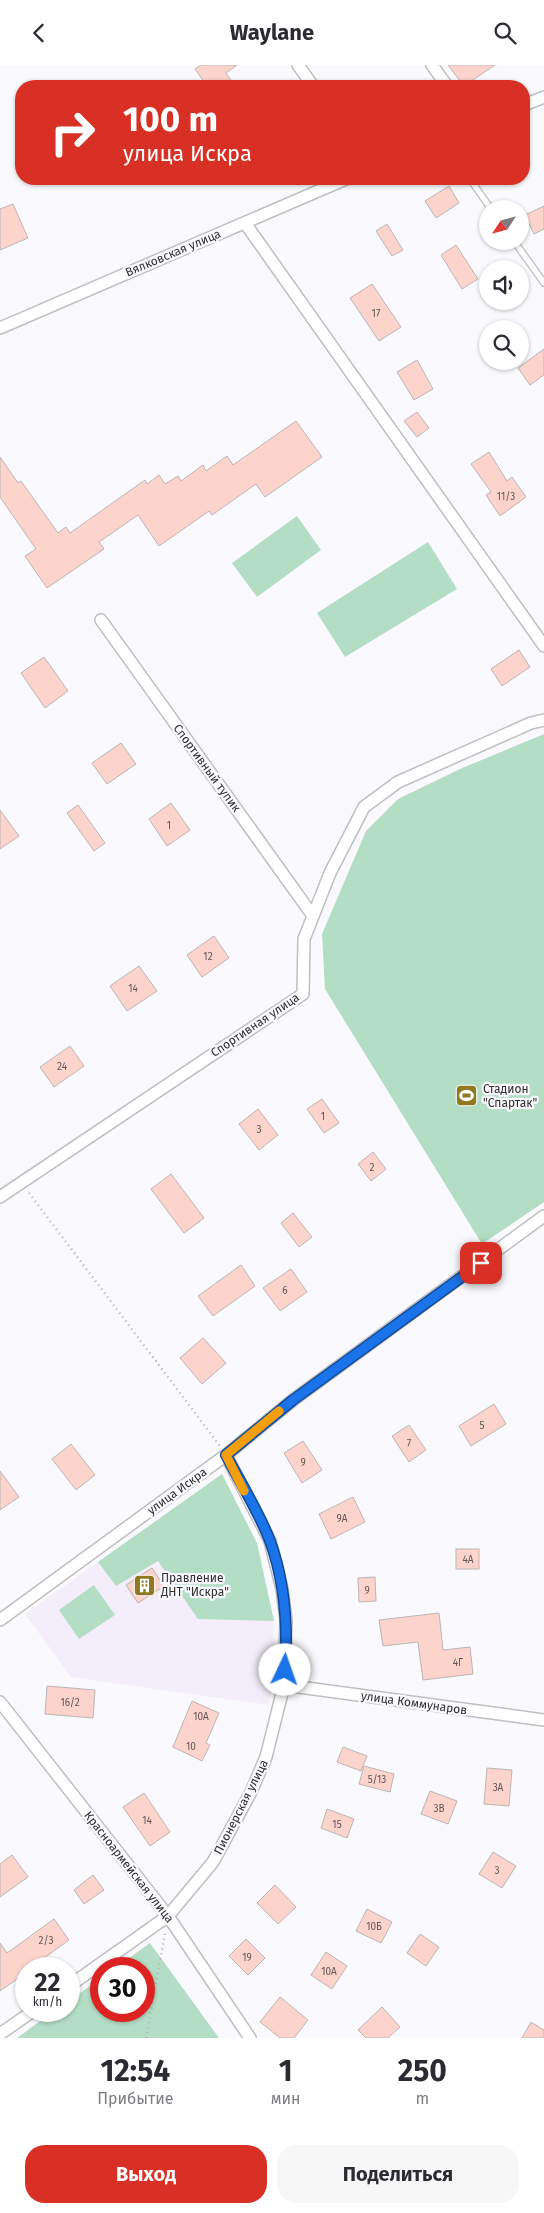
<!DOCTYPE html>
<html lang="ru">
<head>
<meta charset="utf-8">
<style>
  body { margin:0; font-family:"Fira Sans",sans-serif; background:#f7f7f7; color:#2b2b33; height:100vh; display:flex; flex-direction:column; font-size:19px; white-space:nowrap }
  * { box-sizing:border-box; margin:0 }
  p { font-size:16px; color:#7c7c81 }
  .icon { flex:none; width:28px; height:28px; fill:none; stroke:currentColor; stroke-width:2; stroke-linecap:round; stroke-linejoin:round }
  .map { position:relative; height:1973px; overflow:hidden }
  .drawer { display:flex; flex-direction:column; background:#fff; flex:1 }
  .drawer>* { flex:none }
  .guide { position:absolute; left:15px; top:15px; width:515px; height:105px; border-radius:20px; box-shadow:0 1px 4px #0004; background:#d93025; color:#fff; overflow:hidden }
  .needle { width:32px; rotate:234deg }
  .controls { position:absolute; left:479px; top:135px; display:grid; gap:10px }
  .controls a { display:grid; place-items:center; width:50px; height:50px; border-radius:50%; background:#fff; box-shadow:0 1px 4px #0004; font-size:25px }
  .speed { position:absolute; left:15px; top:1892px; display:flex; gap:10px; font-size:25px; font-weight:700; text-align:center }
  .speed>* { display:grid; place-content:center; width:65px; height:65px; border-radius:50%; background:#fff; box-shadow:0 1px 4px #0004; line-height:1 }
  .speed small { font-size:12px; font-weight:400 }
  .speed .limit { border:8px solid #d22; background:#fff; color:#111 }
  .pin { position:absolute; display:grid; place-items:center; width:42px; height:42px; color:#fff; margin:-21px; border-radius:10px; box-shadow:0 2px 8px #0006 }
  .me { position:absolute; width:55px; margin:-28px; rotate:3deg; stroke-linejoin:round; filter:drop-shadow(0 0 4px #0008) }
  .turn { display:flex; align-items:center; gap:18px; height:105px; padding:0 25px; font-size:22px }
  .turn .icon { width:65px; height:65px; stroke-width:2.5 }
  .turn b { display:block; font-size:35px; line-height:42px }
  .eta { display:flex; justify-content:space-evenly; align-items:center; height:85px; text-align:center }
  .eta b { font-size:30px; font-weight:700; line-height:35px }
  .primary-button { display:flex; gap:10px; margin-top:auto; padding:10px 25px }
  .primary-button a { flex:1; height:58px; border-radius:20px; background:#d93025; color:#fff; font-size:20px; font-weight:700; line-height:58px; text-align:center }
  .primary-button a+a { background:#f7f7f7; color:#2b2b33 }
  header { display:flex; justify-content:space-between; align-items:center; height:65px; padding:0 25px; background:#fff; font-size:22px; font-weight:700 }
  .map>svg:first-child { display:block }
  .built { fill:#f3eef9 }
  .green { fill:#b3dec5 }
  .building { fill:#fdd4cb; stroke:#bab6b5 }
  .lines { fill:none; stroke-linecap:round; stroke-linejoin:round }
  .lane-casing { stroke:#bfbec1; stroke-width:8 }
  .street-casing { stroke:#bfbec1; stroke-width:14 }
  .path { stroke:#b1b1b4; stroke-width:2.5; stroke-dasharray:1 4; stroke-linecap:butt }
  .lane { stroke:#fff; stroke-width:5.5 }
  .street { stroke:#fff; stroke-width:11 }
  .route-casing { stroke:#114b97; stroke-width:12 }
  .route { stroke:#1a73e8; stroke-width:9 }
  .slow { stroke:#f59e0b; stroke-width:9 }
  .labels { text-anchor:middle; stroke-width:4.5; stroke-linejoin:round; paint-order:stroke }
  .number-label { font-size:10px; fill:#625857 }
  .street-label { font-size:12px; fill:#2f2f30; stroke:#faf9fd }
  .poi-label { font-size:12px; fill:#2f2f30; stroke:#faf9fd; text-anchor:start }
</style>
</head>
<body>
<header><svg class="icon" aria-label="back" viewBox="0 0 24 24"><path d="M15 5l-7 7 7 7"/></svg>Waylane<svg class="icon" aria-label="search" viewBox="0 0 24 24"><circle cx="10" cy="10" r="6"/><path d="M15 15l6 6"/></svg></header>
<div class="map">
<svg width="544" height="1973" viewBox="0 0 544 1973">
  <rect width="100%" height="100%" fill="#faf9fd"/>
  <path class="built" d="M 158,1495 L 198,1554 L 274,1556 L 273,1616 L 268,1640 L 71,1612 L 25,1549 L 98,1497 L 116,1521 Z"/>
  <g class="green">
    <path d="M 297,451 L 321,485 L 257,532 L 232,498 Z"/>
    <path d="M 428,477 L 457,524 L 345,592 L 317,548 Z"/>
    <path d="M 544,669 L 544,1137 L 482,1179 L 325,924 L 322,869 L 366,766 L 398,734 L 460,704 Z"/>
    <path d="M 222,1409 L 257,1478 L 274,1556 L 198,1554 L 158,1496 L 116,1521 L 98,1497 Z"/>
    <path d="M 94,1520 L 115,1550 L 79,1574 L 59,1545 Z"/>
    <path d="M 150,1878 L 219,1973 L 17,1973 L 54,1946 L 69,1946 L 69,1936 L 101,1913 L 101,1946 L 144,1946 L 144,1904 L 114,1904 Z"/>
  </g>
  <g class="building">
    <path d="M 201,0 L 237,0 L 226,8 L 235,21 L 207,21 L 195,4 Z"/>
    <path d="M 448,0 L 495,0 L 464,21 Z"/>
    <path d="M 449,121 L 459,138 L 436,153 L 425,136 Z"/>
    <path d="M 13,139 L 28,173 L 0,185 L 0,144 Z"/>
    <path d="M 544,141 L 544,164 L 534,169 L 525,150 Z"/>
    <path d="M 387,159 L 403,185 L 392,191 L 376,166 Z"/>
    <path d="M 456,180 L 478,214 L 462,224 L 441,190 Z"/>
    <path d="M 372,219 L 401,262 L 379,276 L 350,233 Z"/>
    <path d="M 544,284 L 544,310 L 530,320 L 518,303 Z"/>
    <path d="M 417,295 L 433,324 L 414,335 L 397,307 Z"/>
    <path d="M 417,347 L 429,363 L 417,372 L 404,356 Z"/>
    <path d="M 296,356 L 322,392 L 265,432 L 256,419 L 212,450 L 209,446 L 159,481 L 138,450 L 99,477 L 104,484 L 47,523 L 25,491 L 36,484 L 0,432 L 0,392 L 18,418 L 21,416 L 58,468 L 66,462 L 70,468 L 145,415 L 147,419 L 159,410 L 165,419 L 178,411 L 181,416 L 203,400 L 206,406 L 227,391 L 233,400 Z"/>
    <path d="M 489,387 L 507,416 L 512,412 L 526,432 L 500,451 L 486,430 L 491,427 L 471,399 Z"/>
    <path d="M 519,585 L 530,602 L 502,621 L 491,604 Z"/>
    <path d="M 44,592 L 68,626 L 45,643 L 21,608 Z"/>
    <path d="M 121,678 L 136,699 L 107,719 L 92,698 Z"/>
    <path d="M 171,738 L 190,765 L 167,781 L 149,754 Z"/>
    <path d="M 78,740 L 105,778 L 94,786 L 67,748 Z"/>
    <path d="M 0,745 L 19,771 L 0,784 Z"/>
    <path d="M 214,871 L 229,893 L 202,912 L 187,890 Z"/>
    <path d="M 139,901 L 157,926 L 127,946 L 110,921 Z"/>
    <path d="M 70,981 L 84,1001 L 54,1022 L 40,1002 Z"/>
    <path d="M 322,1034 L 339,1058 L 324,1068 L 307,1044 Z"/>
    <path d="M 258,1044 L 278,1070 L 259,1085 L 239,1059 Z"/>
    <path d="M 373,1087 L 386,1104 L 371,1116 L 358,1099 Z"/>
    <path d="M 171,1109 L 204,1153 L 184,1168 L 151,1124 Z"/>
    <path d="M 293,1148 L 312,1172 L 299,1182 L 281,1158 Z"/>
    <path d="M 241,1200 L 255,1221 L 213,1251 L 198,1231 Z"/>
    <path d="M 291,1204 L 307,1227 L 280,1246 L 263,1223 Z"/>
    <path d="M 203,1273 L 226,1298 L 202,1319 L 180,1293 Z"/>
    <path d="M 494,1339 L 506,1359 L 471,1381 L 459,1361 Z"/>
    <path d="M 409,1360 L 426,1385 L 409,1397 L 392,1371 Z"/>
    <path d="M 303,1376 L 322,1405 L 302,1418 L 284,1388 Z"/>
    <path d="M 71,1379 L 95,1410 L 76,1425 L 52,1394 Z"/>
    <path d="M 0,1406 L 19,1432 L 0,1445 Z"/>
    <path d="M 353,1432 L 365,1457 L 331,1474 L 319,1449 Z"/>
    <rect x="456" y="1484" width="23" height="20"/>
    <path d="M 152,1503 L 164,1521 L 138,1538 L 126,1520 Z"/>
    <path d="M 375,1512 L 376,1536 L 359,1537 L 358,1513 Z"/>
    <path d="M 439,1548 L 443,1585 L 470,1582 L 473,1609 L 423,1615 L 418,1577 L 383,1581 L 379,1555 Z"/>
    <path d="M 47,1621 L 95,1625 L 93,1653 L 45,1649 Z"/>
    <path d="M 192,1636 L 219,1648 L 206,1678 L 210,1680 L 202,1696 L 173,1682 Z"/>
    <path d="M 343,1682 L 367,1691 L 361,1706 L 337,1697 Z"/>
    <path d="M 364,1701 L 394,1709 L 390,1727 L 359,1719 Z"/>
    <path d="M 487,1703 L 512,1705 L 509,1741 L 484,1739 Z"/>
    <path d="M 430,1726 L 457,1736 L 448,1759 L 421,1749 Z"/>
    <path d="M 144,1728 L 170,1767 L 150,1781 L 123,1742 Z"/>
    <path d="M 327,1744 L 354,1754 L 347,1773 L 321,1763 Z"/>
    <path d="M 493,1787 L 516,1801 L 502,1823 L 479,1809 Z"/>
    <path d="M 12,1790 L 28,1812 L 0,1832 L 0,1799 Z"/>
    <path d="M 93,1810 L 104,1825 L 84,1839 L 74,1825 Z"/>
    <path d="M 275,1820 L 296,1842 L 278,1859 L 257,1838 Z"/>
    <path d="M 367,1844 L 392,1857 L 381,1878 L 356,1866 Z"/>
    <path d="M 54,1854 L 69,1875 L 29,1904 L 26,1904 L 23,1910 L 0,1926 L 0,1878 L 7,1888 Z"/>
    <path d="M 420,1869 L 439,1882 L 426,1901 L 407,1888 Z"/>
    <path d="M 246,1874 L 265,1893 L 248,1910 L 229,1891 Z"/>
    <path d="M 326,1887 L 347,1901 L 332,1924 L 311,1910 Z"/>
    <path d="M 280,1932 L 308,1955 L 294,1973 L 280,1973 L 260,1957 Z"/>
    <path d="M 382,1942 L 400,1962 L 388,1973 L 366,1973 L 358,1965 Z"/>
    <path d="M 531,1957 L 544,1965 L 544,1973 L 522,1973 Z"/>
  </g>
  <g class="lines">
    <defs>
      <g id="lane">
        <path d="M 470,114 L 491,144"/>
        <path d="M 514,176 L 544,218"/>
      </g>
      <g id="street">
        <path d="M 298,0 L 313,21"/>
        <path d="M 432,0 L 447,21"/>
        <path d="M 524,40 L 544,32"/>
        <path d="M 245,158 L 544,581"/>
        <path d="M 0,263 L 346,114"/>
        <path d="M 101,555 L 313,851"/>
        <path d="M 0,1132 L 303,929 L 304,874 L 330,808 L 364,742 L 398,717 L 531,658 L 544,655"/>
        <path d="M 0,1555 L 226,1390 L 293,1335 L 544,1151"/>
        <path d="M 284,1620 L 544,1655"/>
        <path d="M 0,1637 L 168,1851 L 250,1973"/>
        <path d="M 69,1921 L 168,1851 L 213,1797 L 251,1727 L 266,1692 L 284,1620 L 286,1555 L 282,1524 L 270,1476 L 226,1390"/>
        <path d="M 0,1969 L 33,1946"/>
      </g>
    </defs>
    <use href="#lane" class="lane-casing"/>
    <use href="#street" class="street-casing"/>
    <g class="path">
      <path d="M 29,1128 L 220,1381"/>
      <path d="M 146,1973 L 165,1869"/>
    </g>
    <use href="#lane" class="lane"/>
    <use href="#street" class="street"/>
  </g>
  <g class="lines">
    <defs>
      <path id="route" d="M 285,1605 C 288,1562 285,1517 270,1476 C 259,1447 240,1417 226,1390 L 293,1335 L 481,1198"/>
    </defs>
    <use href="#route" class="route-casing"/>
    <use href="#route" class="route"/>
    <path class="slow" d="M 244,1426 L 226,1390 L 279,1346"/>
  </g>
  <defs>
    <symbol id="stadium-square" viewBox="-11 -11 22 22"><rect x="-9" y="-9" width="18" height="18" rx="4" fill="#90791f" stroke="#faf9fd"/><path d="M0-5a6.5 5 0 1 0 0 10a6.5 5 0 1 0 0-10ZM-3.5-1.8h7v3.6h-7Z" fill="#fff"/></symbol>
    <symbol id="building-square" viewBox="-11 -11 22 22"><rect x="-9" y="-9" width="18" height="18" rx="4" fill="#90791f" stroke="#faf9fd"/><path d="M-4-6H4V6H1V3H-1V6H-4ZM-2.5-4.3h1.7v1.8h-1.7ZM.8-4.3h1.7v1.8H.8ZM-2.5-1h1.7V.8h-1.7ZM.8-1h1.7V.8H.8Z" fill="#fff"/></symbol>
  </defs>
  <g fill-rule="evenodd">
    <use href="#stadium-square" x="454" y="1018" width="25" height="25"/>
    <use href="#building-square" x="132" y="1508" width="25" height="25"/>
  </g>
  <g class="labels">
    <g class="number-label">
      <text x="376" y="252">17</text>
      <text x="506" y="435">11/3</text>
      <text x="169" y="764">1</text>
      <text x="208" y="895">12</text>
      <text x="133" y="927">14</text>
      <text x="62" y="1005">24</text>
      <text x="323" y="1055">1</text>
      <text x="259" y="1068">3</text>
      <text x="372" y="1106">2</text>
      <text x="285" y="1229">6</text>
      <text x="482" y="1364">5</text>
      <text x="409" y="1382">7</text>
      <text x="303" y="1401">9</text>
      <text x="342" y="1457">9А</text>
      <text x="468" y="1498">4А</text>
      <text x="367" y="1529">9</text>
      <text x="458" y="1601">4Г</text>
      <text x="70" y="1641">16/2</text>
      <text x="201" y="1655">10А</text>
      <text x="191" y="1685">10</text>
      <text x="377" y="1718">5/13</text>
      <text x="498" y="1726">3А</text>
      <text x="439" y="1747">3В</text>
      <text x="147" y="1759">14</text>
      <text x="337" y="1763">15</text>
      <text x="497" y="1809">3</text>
      <text x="374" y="1865">10Б</text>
      <text x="46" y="1879">2/3</text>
      <text x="247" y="1896">19</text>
      <text x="329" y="1910">10А</text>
    </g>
    <g class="street-label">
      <text transform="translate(173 188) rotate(-23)" y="4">Вялковская улица</text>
      <text transform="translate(207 703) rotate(54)" y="4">Спортивный тупик</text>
      <text transform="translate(255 960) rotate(-34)" y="4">Спортивная улица</text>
      <text transform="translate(177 1426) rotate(-36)" y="4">улица Искра</text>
      <text transform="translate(414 1638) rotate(8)" y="4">улица Коммунаров</text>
      <text transform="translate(241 1742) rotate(-63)" y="4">Пионерская улица</text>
      <text transform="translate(129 1802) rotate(52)" y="4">Красноармейская улица</text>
    </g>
    <g class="poi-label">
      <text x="483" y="1028">Стадион<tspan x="483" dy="14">"Спартак"</tspan></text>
      <text x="161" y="1517">Правление<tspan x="161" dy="14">ДНТ "Искра"</tspan></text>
    </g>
  </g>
</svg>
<div class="controls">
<a><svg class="needle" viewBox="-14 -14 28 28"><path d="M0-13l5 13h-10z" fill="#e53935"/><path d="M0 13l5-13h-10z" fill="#7c7c81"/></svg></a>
<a><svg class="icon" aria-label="sound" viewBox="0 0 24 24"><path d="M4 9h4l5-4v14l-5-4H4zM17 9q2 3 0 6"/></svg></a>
<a><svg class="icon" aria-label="search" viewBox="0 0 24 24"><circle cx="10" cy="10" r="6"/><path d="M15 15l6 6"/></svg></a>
</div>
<div class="speed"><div>22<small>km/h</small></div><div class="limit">30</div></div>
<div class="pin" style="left:481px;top:1198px;background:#d93025"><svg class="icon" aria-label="arrive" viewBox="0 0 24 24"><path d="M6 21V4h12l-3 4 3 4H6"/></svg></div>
<svg class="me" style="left:285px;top:1605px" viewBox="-20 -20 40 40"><circle r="19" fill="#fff"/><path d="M0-13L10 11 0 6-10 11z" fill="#1a73e8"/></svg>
<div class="guide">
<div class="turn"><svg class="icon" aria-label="right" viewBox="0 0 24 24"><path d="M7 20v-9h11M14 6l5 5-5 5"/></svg><div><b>100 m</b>улица Искра</div></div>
</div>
</div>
<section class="drawer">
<div class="eta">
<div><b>12:54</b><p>Прибытие</p></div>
<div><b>1</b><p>мин</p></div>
<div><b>250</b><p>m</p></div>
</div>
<div class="primary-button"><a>Выход</a><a>Поделиться</a></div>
</section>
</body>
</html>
